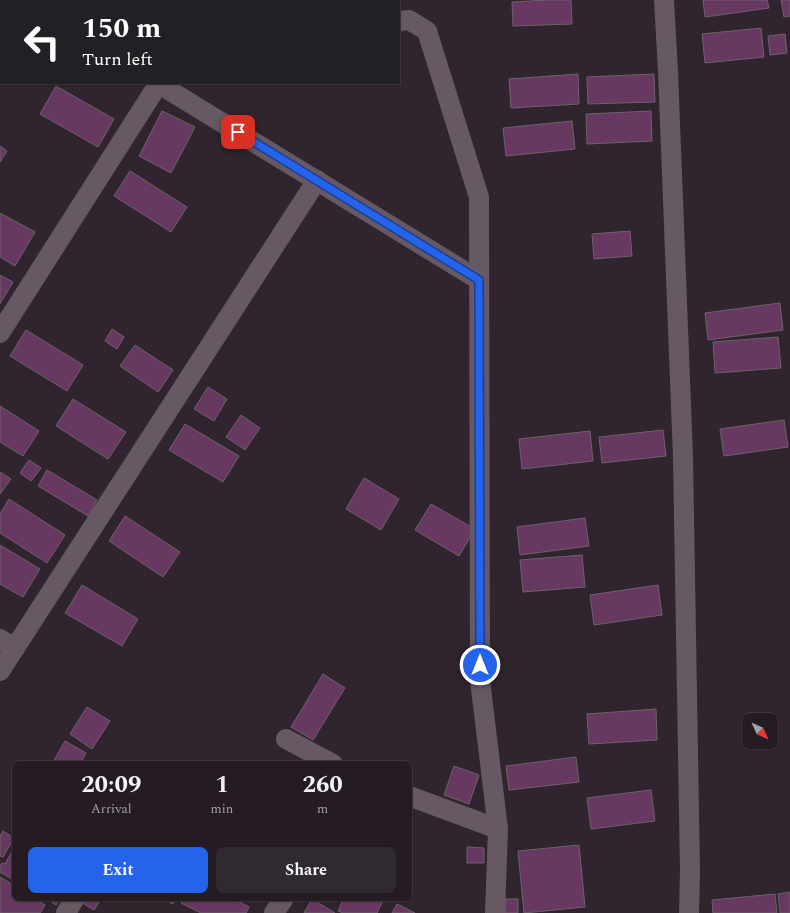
<!DOCTYPE html>
<html lang="en">
<head>
<meta charset="utf-8">
<style>
  body { margin:0; font-family:Spectral,serif; background:#30292f; color:#f1f3f6; height:100vh; display:flex; flex-direction:column; font-size:15px; white-space:nowrap }
  * { box-sizing:border-box; margin:0 }
  p { font-size:13px; color:#a3a1a5 }
  .icon { flex:none; width:22px; height:22px; fill:none; stroke:currentColor; stroke-width:2; stroke-linecap:round; stroke-linejoin:round }
  .map { position:relative; flex:1; overflow:hidden }
  .details { position:absolute; left:12px; top:761px; width:400px; height:140px; display:flex; flex-direction:column; background:#241c22; border-radius:8px; box-shadow:0 1px 3px #0004,0 0 0 1px #413a40 }
  .details>* { flex:none }
  .top-card { position:absolute; left:0px; top:0px; width:400px; height:84px; box-shadow:0 1px 3px #0004,0 0 0 1px #413a40; background:#202124; color:#fff; overflow:hidden }
  .needle { width:26px; rotate:135deg }
  .controls { position:absolute; left:742px; top:713px; display:grid; gap:8px }
  .controls a { display:grid; place-items:center; width:36px; height:36px; border-radius:8px; background:#241c22; box-shadow:0 1px 3px #0004,0 0 0 1px #413a40; font-size:20px }
  .pin { position:absolute; display:grid; place-items:center; width:34px; height:34px; color:#fff; margin:-17px; border-radius:8px; box-shadow:0 2px 6px #0006 }
  .me { position:absolute; width:44px; margin:-22px; rotate:0deg; stroke-linejoin:round; filter:drop-shadow(0 0 3px #0008) }
  .turn { display:flex; align-items:center; gap:14px; height:84px; padding:0 16px; font-size:18px }
  .turn .icon { width:52px; height:52px; stroke-width:2.5 }
  .turn b { display:block; font-size:28px; line-height:34px }
  .eta { display:flex; justify-content:space-evenly; align-items:center; height:68px; text-align:center }
  .eta b { font-size:24px; font-weight:700; line-height:28px }
  .action { display:flex; gap:8px; margin-top:auto; padding:8px 16px }
  .action a { flex:1; height:46px; border-radius:8px; background:#2563eb; color:#fff; font-size:16px; font-weight:700; line-height:46px; text-align:center }
  .action a+a { background:#30292f; color:#f1f3f6 }
  .map>svg:first-child { display:block }
  .building { fill:#673860; stroke:#6e616c }
  .lines { fill:none; stroke-linecap:round; stroke-linejoin:round }
  .minor { stroke:#665963; stroke-width:20 }
  .route-casing { stroke:#184099; stroke-width:10 }
  .route { stroke:#2563eb; stroke-width:7 }
</style>
</head>
<body>
<div class="map">
<svg width="790" height="913" viewBox="0 0 790 913">
  <rect width="100%" height="100%" fill="#30252e"/>
  <g class="building">
    <path d="M 547,0 L 571,0 L 572,24 L 513,26 L 512,2 Z"/>
    <path d="M 703,0 L 767,0 L 769,8 L 705,17 Z"/>
    <path d="M 781,0 L 790,0 L 790,16 L 784,17 Z"/>
    <path d="M 761,28 L 764,57 L 705,63 L 702,34 Z"/>
    <path d="M 785,34 L 787,53 L 770,55 L 768,36 Z"/>
    <path d="M 578,74 L 579,104 L 511,108 L 509,79 Z"/>
    <path d="M 654,74 L 655,102 L 588,104 L 587,77 Z"/>
    <path d="M 56,86 L 114,119 L 98,147 L 40,114 Z"/>
    <path d="M 162,111 L 195,127 L 171,173 L 139,156 Z"/>
    <path d="M 651,111 L 652,141 L 587,144 L 586,114 Z"/>
    <path d="M 572,121 L 575,149 L 506,156 L 503,128 Z"/>
    <path d="M 0,146 L 7,151 L 0,162 Z"/>
    <path d="M 130,171 L 187,207 L 171,232 L 114,196 Z"/>
    <path d="M 0,213 L 35,232 L 15,266 L 0,257 Z"/>
    <path d="M 630,231 L 632,256 L 594,259 L 592,234 Z"/>
    <path d="M 0,275 L 13,282 L 0,304 Z"/>
    <path d="M 780,303 L 783,330 L 708,340 L 705,313 Z"/>
    <path d="M 112,329 L 124,337 L 117,349 L 105,341 Z"/>
    <path d="M 26,330 L 83,365 L 67,391 L 10,356 Z"/>
    <path d="M 778,337 L 781,368 L 715,373 L 713,342 Z"/>
    <path d="M 135,345 L 173,370 L 158,392 L 120,366 Z"/>
    <path d="M 208,387 L 227,399 L 214,421 L 194,409 Z"/>
    <path d="M 73,399 L 126,432 L 108,459 L 56,426 Z"/>
    <path d="M 0,406 L 39,431 L 23,456 L 0,442 Z"/>
    <path d="M 241,415 L 260,428 L 245,450 L 226,437 Z"/>
    <path d="M 784,420 L 788,447 L 724,456 L 720,429 Z"/>
    <path d="M 185,424 L 239,456 L 223,482 L 169,450 Z"/>
    <path d="M 663,430 L 666,456 L 602,463 L 599,437 Z"/>
    <path d="M 590,431 L 593,461 L 522,469 L 519,439 Z"/>
    <path d="M 29,460 L 41,468 L 31,481 L 20,473 Z"/>
    <path d="M 47,470 L 97,500 L 88,516 L 38,486 Z"/>
    <path d="M 0,472 L 11,479 L 0,494 Z"/>
    <path d="M 364,478 L 399,499 L 381,530 L 346,509 Z"/>
    <path d="M 9,499 L 65,535 L 47,563 L 0,533 L 0,514 Z"/>
    <path d="M 431,504 L 475,529 L 459,556 L 415,530 Z"/>
    <path d="M 125,516 L 180,552 L 163,577 L 109,541 Z"/>
    <path d="M 585,518 L 589,546 L 520,555 L 517,527 Z"/>
    <path d="M 0,545 L 40,569 L 23,597 L 0,584 Z"/>
    <path d="M 582,555 L 585,587 L 523,592 L 520,560 Z"/>
    <path d="M 82,585 L 138,619 L 122,646 L 65,613 Z"/>
    <path d="M 658,585 L 662,615 L 594,625 L 590,595 Z"/>
    <path d="M 323,674 L 345,688 L 313,740 L 291,727 Z"/>
    <path d="M 87,707 L 110,721 L 92,749 L 70,734 Z"/>
    <path d="M 656,709 L 657,740 L 589,744 L 587,714 Z"/>
    <path d="M 65,741 L 86,753 L 80,764 L 52,764 Z"/>
    <path d="M 576,757 L 579,782 L 509,790 L 506,766 Z"/>
    <path d="M 454,766 L 479,775 L 469,804 L 444,795 Z"/>
    <path d="M 651,790 L 655,821 L 591,829 L 587,798 Z"/>
    <path d="M 3,831 L 14,838 L 3,857 L 0,856 L 0,836 Z"/>
    <path d="M 579,845 L 585,907 L 524,913 L 518,851 Z"/>
    <path d="M 15,846 L 15,881 L 0,872 L 0,866 L 2,863 L 5,864 Z"/>
    <path d="M 467,847 L 484,848 L 484,863 L 467,863 Z"/>
    <path d="M 0,877 L 15,886 L 15,898 L 34,898 L 45,905 L 40,913 L 0,913 Z"/>
    <path d="M 790,892 L 790,913 L 780,913 L 778,894 Z"/>
    <path d="M 775,894 L 777,913 L 713,913 L 712,900 Z"/>
    <path d="M 45,898 L 60,898 L 56,905 Z"/>
    <path d="M 88,898 L 98,898 L 101,899 L 94,910 L 84,904 Z"/>
    <path d="M 161,898 L 175,898 L 173,904 Z"/>
    <path d="M 184,898 L 232,898 L 249,907 L 246,913 L 201,913 L 181,903 Z"/>
    <path d="M 344,898 L 384,898 L 377,913 L 343,913 L 338,911 Z"/>
    <path d="M 312,899 L 335,913 L 304,913 Z"/>
    <rect x="505" y="899" width="13" height="14"/>
    <path d="M 397,904 L 415,913 L 392,913 Z"/>
  </g>
  <g class="lines">
    <g class="minor">
      <path d="M 118,0 L 118,1"/>
      <path d="M 664,0 L 668,71 L 683,457 L 690,872 L 689,913"/>
      <path d="M 399,21 L 409,20 L 427,31 L 479,197 L 480,680 L 498,829 L 495,913"/>
      <path d="M 0,53 L 1,53"/>
      <path d="M 159,84 L 479,280"/>
      <path d="M 0,333 L 159,83"/>
      <path d="M 0,639 L 15,648"/>
      <path d="M 0,671 L 317,180"/>
      <path d="M 286,739 L 333,764"/>
      <path d="M 409,796 L 498,829"/>
      <path d="M 66,913 L 75,898"/>
      <path d="M 274,913 L 284,898"/>
    </g>
  </g>
  <g class="lines">
    <defs>
      <path id="route" d="M 238,132 L 479,280 L 480,665"/>
    </defs>
    <use href="#route" class="route-casing"/>
    <use href="#route" class="route"/>
  </g>
</svg>
<div class="controls">
<a><svg class="needle" viewBox="-14 -14 28 28"><path d="M0-13l5 13h-10z" fill="#e53935"/><path d="M0 13l5-13h-10z" fill="#a3a1a5"/></svg></a>
</div>
<div class="pin" style="left:238px;top:132px;background:#d93025"><svg class="icon" aria-label="arrive" viewBox="0 0 24 24"><path d="M6 21V4h12l-3 4 3 4H6"/></svg></div>
<svg class="me" style="left:480px;top:665px" viewBox="-20 -20 40 40"><circle r="17" fill="#2563eb" stroke="#fff" stroke-width="3"/><path d="M0-11L8 9 0 5-8 9z" fill="#fff"/></svg>
<div class="top-card">
<div class="turn"><svg class="icon" aria-label="left" viewBox="0 0 24 24"><path d="M17 20v-9H6M10 6l-5 5 5 5"/></svg><div><b>150 m</b>Turn left</div></div>
</div>
<section class="details">
<div class="eta">
<div><b>20:09</b><p>Arrival</p></div>
<div><b>1</b><p>min</p></div>
<div><b>260</b><p>m</p></div>
</div>
<div class="action"><a>Exit</a><a>Share</a></div>
</section>
</div>
</body>
</html>
